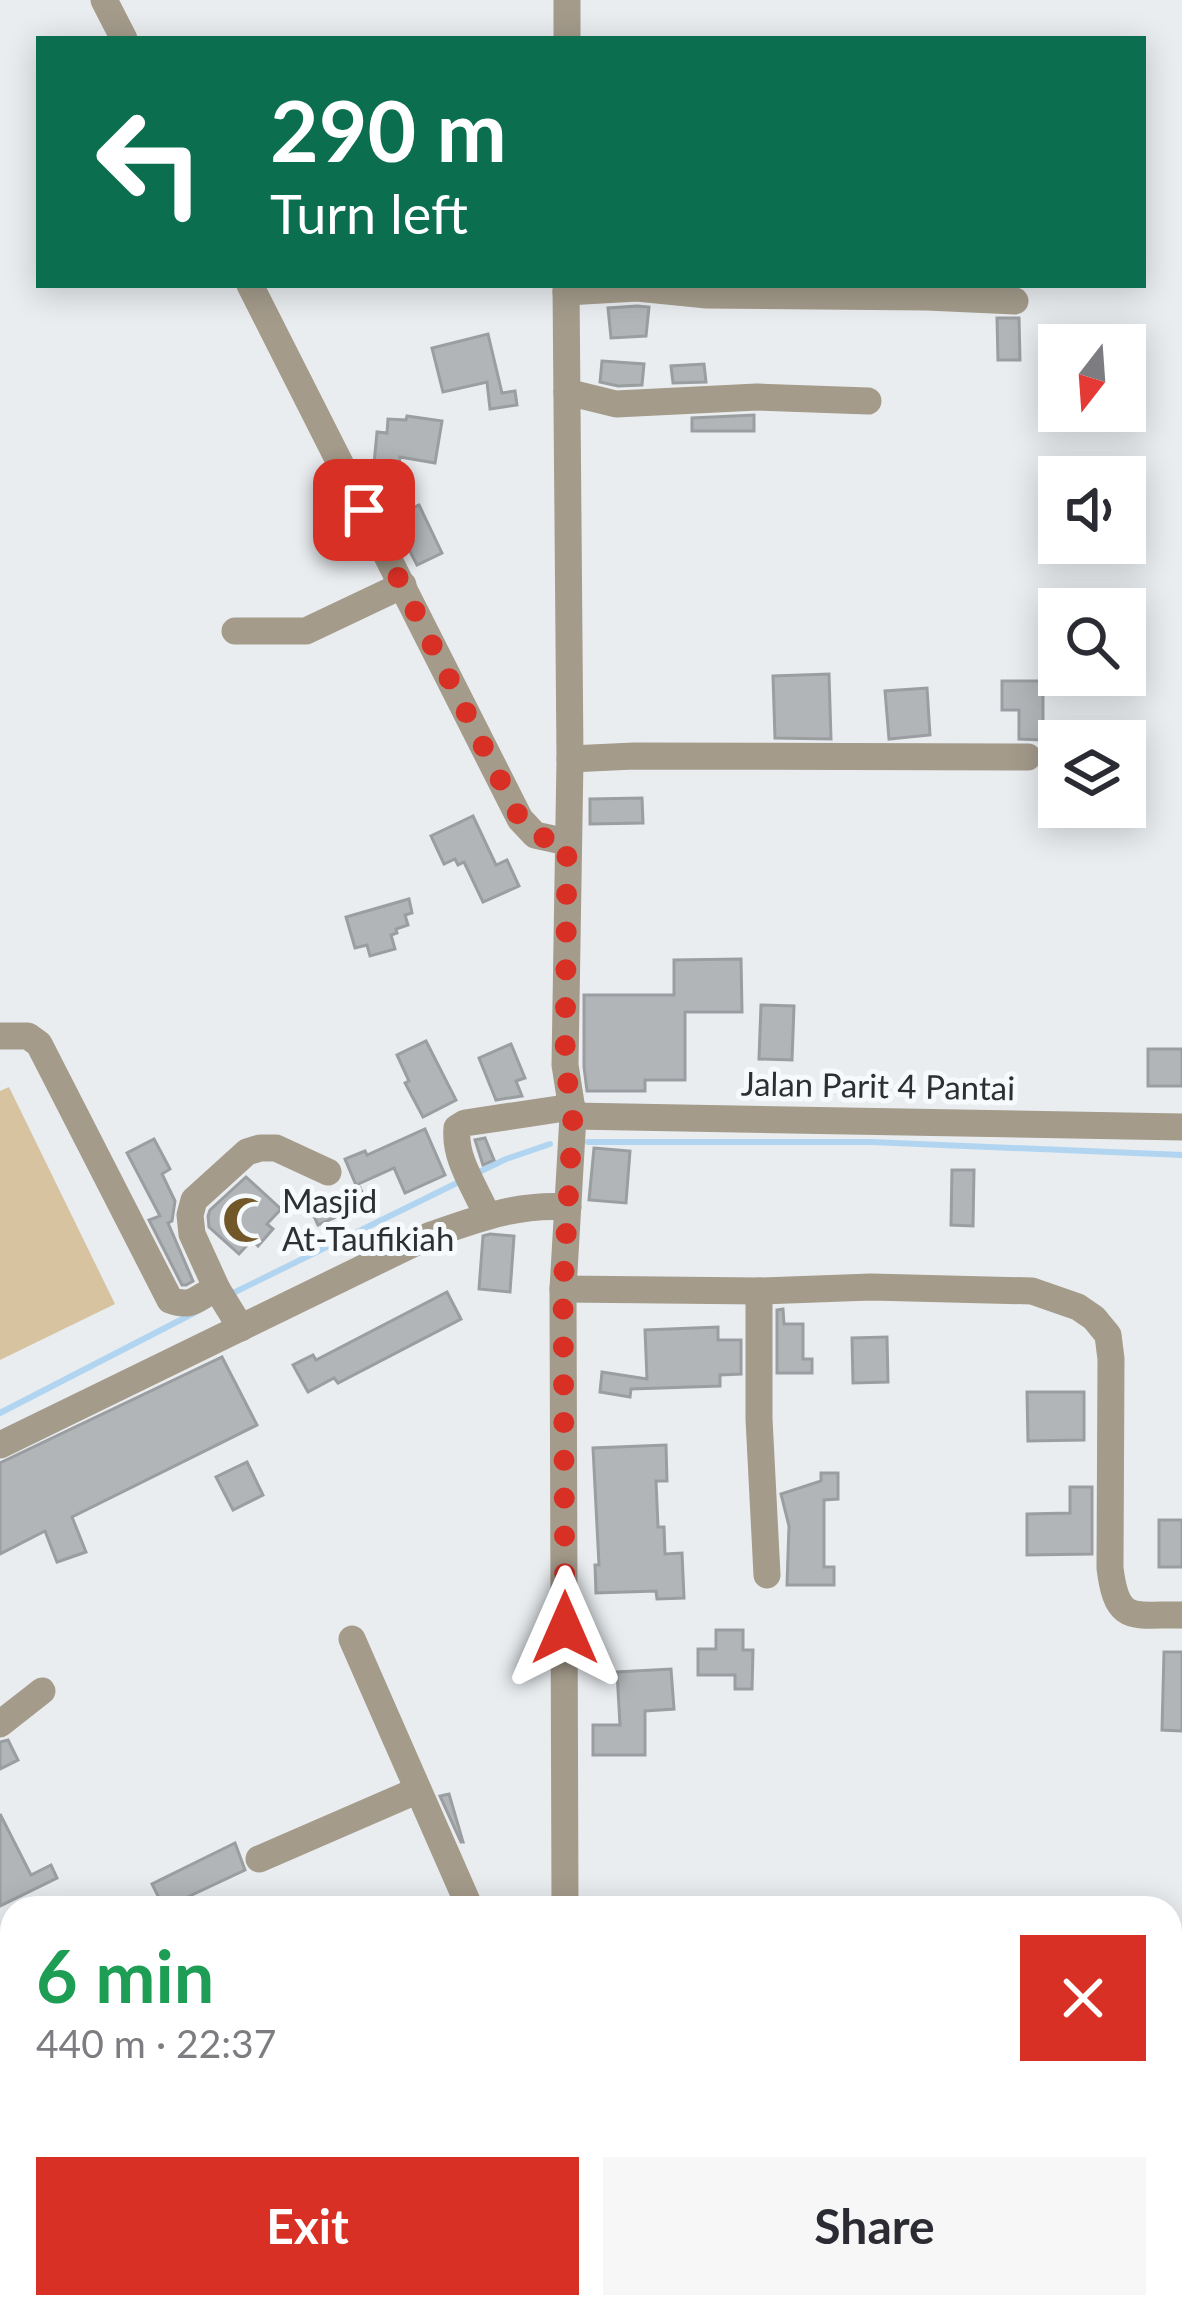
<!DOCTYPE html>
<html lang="en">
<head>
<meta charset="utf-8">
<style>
  body { margin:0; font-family:Lato,sans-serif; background:#f7f7f7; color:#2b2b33; height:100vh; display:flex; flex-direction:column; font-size:45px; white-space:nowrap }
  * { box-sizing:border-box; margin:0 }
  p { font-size:39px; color:#7c7c81 }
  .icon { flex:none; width:66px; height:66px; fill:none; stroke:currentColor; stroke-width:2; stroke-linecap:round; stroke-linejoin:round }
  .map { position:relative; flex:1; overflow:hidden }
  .drawer { position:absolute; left:0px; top:1896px; width:1182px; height:423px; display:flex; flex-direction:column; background:#fff; border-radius:36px 36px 0 0; box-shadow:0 6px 30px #0003 }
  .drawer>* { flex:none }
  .banner { position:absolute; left:36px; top:36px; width:1110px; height:252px; border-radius:0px; box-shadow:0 6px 30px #0003; background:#0b6e4f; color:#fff; overflow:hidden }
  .needle { width:78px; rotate:197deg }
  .controls { position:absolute; left:1038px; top:324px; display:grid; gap:24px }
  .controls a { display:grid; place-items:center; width:108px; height:108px; border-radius:0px; background:#fff; box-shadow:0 6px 30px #0003; font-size:60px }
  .pin { position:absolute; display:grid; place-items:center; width:102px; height:102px; color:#fff; margin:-51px; border-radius:24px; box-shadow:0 6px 18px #0006 }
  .me { position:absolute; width:132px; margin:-66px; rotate:0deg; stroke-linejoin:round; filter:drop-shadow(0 0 9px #0008) }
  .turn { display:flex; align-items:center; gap:42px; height:252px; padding:0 36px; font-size:54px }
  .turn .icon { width:156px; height:156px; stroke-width:2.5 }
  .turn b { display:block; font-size:84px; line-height:102px }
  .round { display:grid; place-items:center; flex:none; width:126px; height:126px; border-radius:0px; background:#f7f7f7 }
  .overview { display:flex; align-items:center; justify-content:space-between; height:204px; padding:0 36px }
  h1 { font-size:72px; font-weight:700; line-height:90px; color:#1e9e55 }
  .primary-button { display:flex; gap:24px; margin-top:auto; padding:24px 36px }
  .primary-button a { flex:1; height:138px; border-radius:0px; background:#d93025; color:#fff; font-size:48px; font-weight:700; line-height:138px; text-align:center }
  .primary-button a+a { background:#f7f7f7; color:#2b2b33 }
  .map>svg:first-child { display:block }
  .green { fill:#d8c3a1 }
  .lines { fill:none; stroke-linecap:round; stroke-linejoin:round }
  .stream { stroke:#b1d5f1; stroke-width:6 }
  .building { fill:#b1b5b8; stroke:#9b9ea1; stroke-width:3 }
  .minor { stroke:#a49b8b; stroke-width:27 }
  .route { stroke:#d93025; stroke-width:21; stroke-dasharray:0 37.8 }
  .labels { text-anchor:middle; stroke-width:10; stroke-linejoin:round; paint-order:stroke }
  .street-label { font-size:33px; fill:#2e2f30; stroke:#f6fafd }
  .poi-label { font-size:33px; fill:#2e2f30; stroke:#f6fafd; text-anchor:start }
</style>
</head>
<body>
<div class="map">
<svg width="1182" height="2318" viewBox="0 0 1182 2318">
  <rect width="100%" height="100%" fill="#e9edf0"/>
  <g class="green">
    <path d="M 9,1087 L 115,1304 L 0,1360 L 0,1091 Z"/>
    <path d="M 63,2307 L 359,2307 L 364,2318 L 57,2318 L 54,2311 Z"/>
  </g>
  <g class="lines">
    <g class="stream">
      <path d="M 588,1142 L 871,1142 L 1182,1155"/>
      <path d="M 475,1174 L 506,1159 L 550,1144"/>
      <path d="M 227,1296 L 463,1180"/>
      <path d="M 0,1413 L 194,1313"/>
    </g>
  </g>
  <g class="building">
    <path d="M 637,306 L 649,307 L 646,336 L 611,338 L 608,308 Z"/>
    <path d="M 997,318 L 1019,318 L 1020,360 L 998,360 Z"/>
    <path d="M 488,334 L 502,393 L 515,391 L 517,405 L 490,409 L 487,382 L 443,392 L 432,348 Z"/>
    <path d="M 602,361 L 644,364 L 642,385 L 618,386 L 600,382 Z"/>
    <path d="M 704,364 L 706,382 L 673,383 L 671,366 Z"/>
    <path d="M 754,415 L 754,431 L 692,431 L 692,418 Z"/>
    <path d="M 407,416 L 442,421 L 435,463 L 400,457 L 399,466 L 374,464 L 377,432 L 387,433 L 388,419 L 406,420 Z"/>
    <path d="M 419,505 L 442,553 L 417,565 L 403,538 L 399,540 L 391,524 L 395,522 L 392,518 Z"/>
    <path d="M 829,674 L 831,739 L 775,738 L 773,676 Z"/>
    <path d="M 1002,681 L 1043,681 L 1043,740 L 1019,739 L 1019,710 L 1002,710 Z"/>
    <path d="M 927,688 L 930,735 L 889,739 L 885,691 Z"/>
    <path d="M 642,798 L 643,823 L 590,824 L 590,799 Z"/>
    <path d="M 473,816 L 496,865 L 507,860 L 519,886 L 483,902 L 464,862 L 458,865 L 455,859 L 444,864 L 431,836 Z"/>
    <path d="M 409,899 L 412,913 L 405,915 L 408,925 L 396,929 L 397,933 L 391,935 L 395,949 L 370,956 L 367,945 L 355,948 L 346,917 Z"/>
    <path d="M 741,959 L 742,1012 L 685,1012 L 685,1080 L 645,1080 L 645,1091 L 587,1091 L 584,1067 L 584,995 L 674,995 L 674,960 Z"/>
    <path d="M 761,1005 L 794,1006 L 792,1060 L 759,1059 Z"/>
    <path d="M 426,1041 L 456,1100 L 423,1117 L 405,1083 L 409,1081 L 397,1055 Z"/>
    <path d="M 511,1044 L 525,1078 L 516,1081 L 522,1096 L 496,1100 L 479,1058 Z"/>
    <rect x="1148" y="1049" width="34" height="37"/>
    <path d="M 425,1129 L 445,1175 L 405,1193 L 394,1168 L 356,1185 L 345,1159 L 365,1151 L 367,1155 Z"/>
    <path d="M 485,1138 L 494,1160 L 483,1165 L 475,1140 Z"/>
    <path d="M 154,1139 L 170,1169 L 162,1174 L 175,1201 L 172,1221 L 168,1223 L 193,1281 L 186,1285 L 182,1285 L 149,1220 L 160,1216 L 127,1153 Z"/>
    <path d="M 594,1148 L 630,1151 L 626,1203 L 589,1200 Z"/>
    <path d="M 952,1170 L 974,1170 L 973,1226 L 951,1225 Z"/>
    <path d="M 246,1177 L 281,1209 L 267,1224 L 273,1229 L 258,1246 L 252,1240 L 239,1254 L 209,1227 L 208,1216 L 210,1210 Z"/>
    <path d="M 360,1188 L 367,1203 L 318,1225 L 311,1210 Z"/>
    <path d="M 490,1234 L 514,1236 L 510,1292 L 479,1289 L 483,1236 Z"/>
    <path d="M 447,1292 L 461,1319 L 338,1383 L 334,1378 L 308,1392 L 293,1365 L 313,1355 L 316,1360 Z"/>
    <path d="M 783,1309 L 784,1324 L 803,1324 L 803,1359 L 812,1359 L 812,1373 L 777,1373 L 777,1310 Z"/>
    <path d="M 718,1327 L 718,1340 L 741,1340 L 741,1374 L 720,1375 L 720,1386 L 631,1389 L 630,1397 L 600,1392 L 602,1372 L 647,1379 L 645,1330 Z"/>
    <path d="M 887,1337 L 888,1382 L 853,1383 L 852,1338 Z"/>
    <path d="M 222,1357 L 257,1425 L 72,1517 L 86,1552 L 57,1562 L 45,1531 L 0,1554 L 0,1463 Z"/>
    <path d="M 1027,1392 L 1084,1392 L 1084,1440 L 1028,1441 Z"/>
    <path d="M 666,1445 L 667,1481 L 656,1481 L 658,1527 L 664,1527 L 665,1554 L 682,1553 L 684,1598 L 657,1599 L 656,1591 L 596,1593 L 595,1565 L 599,1565 L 593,1448 Z"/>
    <path d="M 247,1462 L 263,1495 L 233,1510 L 216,1477 Z"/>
    <path d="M 821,1473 L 838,1473 L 838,1499 L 824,1500 L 824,1567 L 834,1567 L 834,1585 L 787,1585 L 789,1526 L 781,1494 L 821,1481 Z"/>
    <path d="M 1070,1487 L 1092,1487 L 1092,1554 L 1027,1555 L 1027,1514 L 1070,1513 Z"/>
    <rect x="1159" y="1520" width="23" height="47"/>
    <path d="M 716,1630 L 743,1630 L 743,1650 L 753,1650 L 752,1689 L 735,1689 L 735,1675 L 698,1675 L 698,1649 L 716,1649 Z"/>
    <path d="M 1164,1652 L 1182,1652 L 1182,1731 L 1162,1730 Z"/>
    <path d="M 671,1669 L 674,1709 L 645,1711 L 645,1755 L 593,1755 L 593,1725 L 620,1725 L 617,1672 Z"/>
    <path d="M 8,1740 L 18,1760 L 0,1769 L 0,1742 Z"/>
    <path d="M 449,1794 L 463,1842 L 461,1842 L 440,1796 Z"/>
    <path d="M 0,1814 L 31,1875 L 51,1865 L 57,1878 L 0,1906 Z"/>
    <path d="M 235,1843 L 245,1870 L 164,1908 L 152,1884 Z"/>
  </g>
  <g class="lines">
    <g class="minor">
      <path d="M 104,0 L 124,39"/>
      <path d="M 567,39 L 567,0"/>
      <path d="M 250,285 L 520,819 L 535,835 L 567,842"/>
      <path d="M 566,292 L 637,288 L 707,295 L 927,297 L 1015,301"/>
      <path d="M 567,392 L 616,404 L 757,397 L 868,401"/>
      <path d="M 235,631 L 306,631 L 403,585"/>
      <path d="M 570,759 L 634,756 L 1028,757"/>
      <path d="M 0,1036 L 28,1036 L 39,1044 L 170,1300 C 195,1309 196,1296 217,1289 L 241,1328"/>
      <path d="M 573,1116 L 1182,1127"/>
      <path d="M 487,1215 C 475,1187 454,1159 457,1128 L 465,1123 L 572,1107"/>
      <path d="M 217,1289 L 192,1234 L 190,1215 L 194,1200 L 247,1152 L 260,1148 L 276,1148 L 328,1172"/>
      <path d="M 563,1289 L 759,1291 L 871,1287 L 1032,1291 L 1078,1307 L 1094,1318 L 1108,1335 L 1111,1359 L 1110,1568 C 1117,1625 1133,1614 1182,1615"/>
      <path d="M 759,1291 L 759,1419 L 767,1575"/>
      <path d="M 0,1445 L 431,1235 C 477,1219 519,1203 568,1207"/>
      <path d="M 352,1639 L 470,1908"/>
      <path d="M 0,1724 L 42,1691"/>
      <path d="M 259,1859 L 418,1790"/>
      <path d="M 565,1908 L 563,1289 L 573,1116 L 565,1065 L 570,759 L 566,285"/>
      <path d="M 0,2297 L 12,2291"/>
      <path d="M 563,2318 L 563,2307"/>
    </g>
  </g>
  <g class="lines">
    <path class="route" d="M 364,510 L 520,819 L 535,836 L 567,842 L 565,1065 L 573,1116 L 563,1289 L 565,1628"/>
  </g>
  <defs>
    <symbol id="mosque-bare" viewBox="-9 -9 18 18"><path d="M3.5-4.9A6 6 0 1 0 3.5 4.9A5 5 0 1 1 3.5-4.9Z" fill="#725829" stroke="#f6fafd" stroke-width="2.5" paint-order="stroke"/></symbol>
  </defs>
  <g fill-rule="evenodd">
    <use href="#mosque-bare" x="213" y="1187" width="66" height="66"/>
  </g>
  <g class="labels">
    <g class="street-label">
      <text transform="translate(878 1086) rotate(1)" y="12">Jalan Parit 4 Pantai</text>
    </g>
    <g class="poi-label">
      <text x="282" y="1213">Masjid<tspan x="282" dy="38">At-Taufikiah</tspan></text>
    </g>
  </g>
</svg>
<div class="controls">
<a><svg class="needle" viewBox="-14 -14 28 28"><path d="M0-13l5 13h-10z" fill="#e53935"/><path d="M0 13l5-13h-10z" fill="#7c7c81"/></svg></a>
<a><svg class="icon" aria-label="sound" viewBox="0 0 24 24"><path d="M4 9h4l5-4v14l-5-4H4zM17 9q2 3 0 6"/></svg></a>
<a><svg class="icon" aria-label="search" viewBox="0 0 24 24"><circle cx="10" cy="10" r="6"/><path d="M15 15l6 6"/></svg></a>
<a><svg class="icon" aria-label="layers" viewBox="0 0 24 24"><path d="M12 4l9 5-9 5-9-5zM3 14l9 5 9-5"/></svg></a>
</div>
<div class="pin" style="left:364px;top:510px;background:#d93025"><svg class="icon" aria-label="arrive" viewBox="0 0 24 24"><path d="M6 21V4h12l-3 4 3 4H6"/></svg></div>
<svg class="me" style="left:565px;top:1628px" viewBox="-20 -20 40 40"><path d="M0-17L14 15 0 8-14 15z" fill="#d93025" stroke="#fff" stroke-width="4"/></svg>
<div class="banner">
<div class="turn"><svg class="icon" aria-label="left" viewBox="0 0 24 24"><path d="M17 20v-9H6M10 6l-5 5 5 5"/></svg><div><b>290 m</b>Turn left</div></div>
</div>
<section class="drawer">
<div class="overview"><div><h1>6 min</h1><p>440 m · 22:37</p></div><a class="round" style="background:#d93025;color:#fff"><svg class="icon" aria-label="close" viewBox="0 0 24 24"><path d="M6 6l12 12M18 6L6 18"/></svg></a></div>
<div class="primary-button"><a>Exit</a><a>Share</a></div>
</section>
</div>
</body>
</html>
